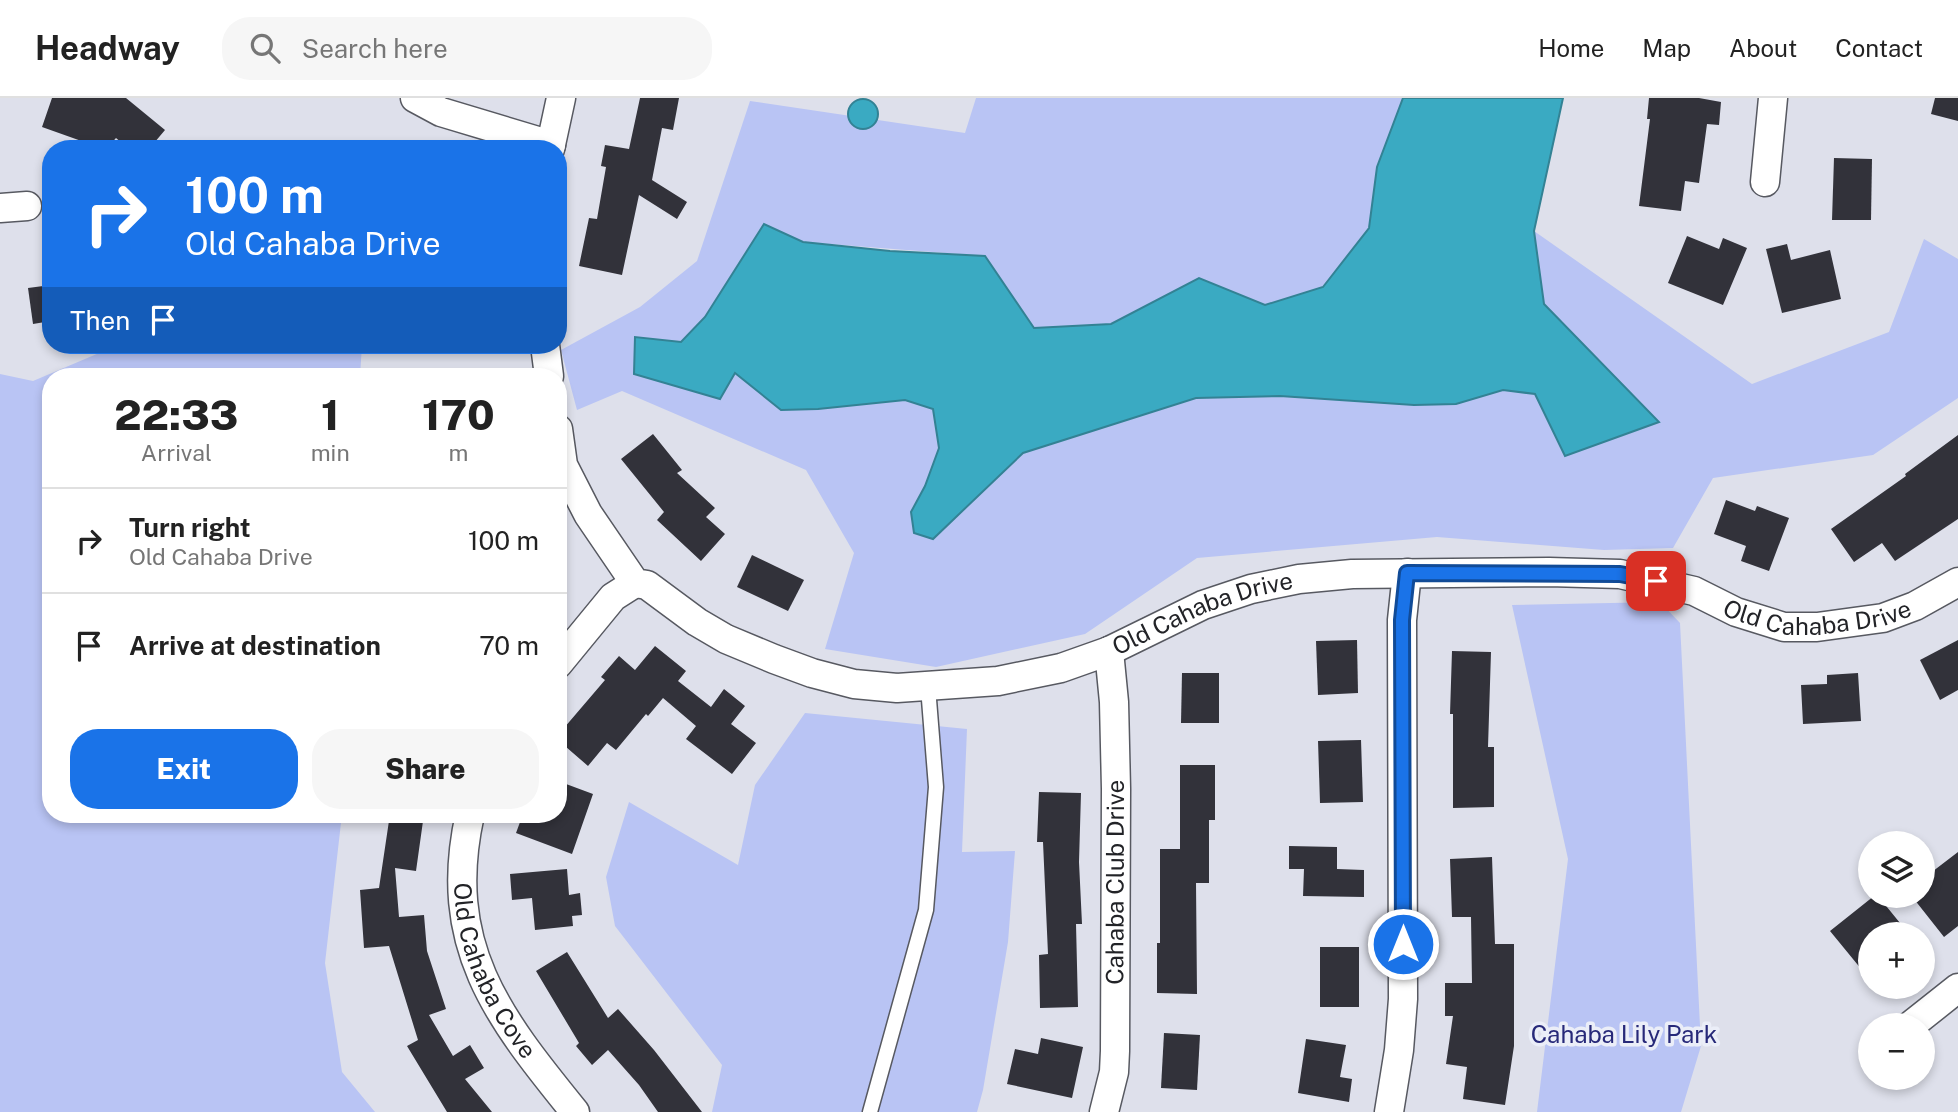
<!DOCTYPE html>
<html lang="en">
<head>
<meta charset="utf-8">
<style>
  body { margin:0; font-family:"Public Sans",sans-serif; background:#f6f6f6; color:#222; height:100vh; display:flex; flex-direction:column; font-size:26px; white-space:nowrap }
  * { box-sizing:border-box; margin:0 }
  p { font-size:23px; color:#767676 }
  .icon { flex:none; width:38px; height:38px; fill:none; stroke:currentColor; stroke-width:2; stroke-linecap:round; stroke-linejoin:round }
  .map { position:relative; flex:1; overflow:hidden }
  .drawer { position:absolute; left:42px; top:270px; width:525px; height:455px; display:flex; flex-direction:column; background:#fff; border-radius:28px; box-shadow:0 4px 10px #0003 }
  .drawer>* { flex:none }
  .banner { position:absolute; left:42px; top:42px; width:525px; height:214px; border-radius:28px; box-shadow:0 4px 10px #0003; background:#1a73e8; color:#fff; overflow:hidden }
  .buttons { position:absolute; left:1858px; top:733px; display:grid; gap:14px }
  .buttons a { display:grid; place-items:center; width:77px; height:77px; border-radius:50%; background:#fff; box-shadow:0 4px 10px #0003; font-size:35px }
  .pin { position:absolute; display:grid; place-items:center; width:60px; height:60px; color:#fff; margin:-30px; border-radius:14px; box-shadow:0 4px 10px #0006 }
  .me { position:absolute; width:77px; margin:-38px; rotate:0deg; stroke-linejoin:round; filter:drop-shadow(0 0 5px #0008) }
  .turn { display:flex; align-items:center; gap:24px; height:147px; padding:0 28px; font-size:32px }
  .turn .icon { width:91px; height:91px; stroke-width:2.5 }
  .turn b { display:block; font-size:49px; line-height:60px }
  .then { display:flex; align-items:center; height:66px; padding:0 28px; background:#0003; gap:14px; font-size:26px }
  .eta { display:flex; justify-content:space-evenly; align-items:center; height:119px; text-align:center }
  .eta b { font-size:42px; font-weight:800; line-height:49px }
  .button { display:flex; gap:14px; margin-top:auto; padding:14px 28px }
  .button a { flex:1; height:80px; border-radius:28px; background:#1a73e8; color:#fff; font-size:28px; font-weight:800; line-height:80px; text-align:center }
  .button a+a { background:#f6f6f6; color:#222 }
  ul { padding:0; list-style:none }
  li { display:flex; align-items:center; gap:21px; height:105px; padding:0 28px; border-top:2px solid #e0e0e0 }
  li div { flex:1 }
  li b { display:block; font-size:26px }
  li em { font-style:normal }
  header { display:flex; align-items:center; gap:42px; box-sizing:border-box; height:98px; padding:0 35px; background:#fff; border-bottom:2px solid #e0e0e0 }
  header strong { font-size:33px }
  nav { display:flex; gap:38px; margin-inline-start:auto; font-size:24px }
  .search { width:490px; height:63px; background:#f6f6f6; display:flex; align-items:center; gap:18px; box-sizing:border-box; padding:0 24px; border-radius:28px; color:#767676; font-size:26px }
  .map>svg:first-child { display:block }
  .green { fill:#b9c4f4 }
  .water { fill:#3aaac2; stroke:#338294; stroke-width:2 }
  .building { fill:#32323a }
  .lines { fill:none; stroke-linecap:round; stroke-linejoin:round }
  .lane-casing { stroke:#575961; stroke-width:17 }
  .street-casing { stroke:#575961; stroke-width:31 }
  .lane { stroke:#fff; stroke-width:14 }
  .street { stroke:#fff; stroke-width:28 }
  .route-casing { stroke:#114b97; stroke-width:18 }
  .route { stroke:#1a73e8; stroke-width:12 }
  .labels { text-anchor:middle; stroke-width:7; stroke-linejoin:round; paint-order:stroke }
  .street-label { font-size:24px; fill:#222327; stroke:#ebeef8 }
  .park-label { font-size:24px; fill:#272979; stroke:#ebeef8 }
</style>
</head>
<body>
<header>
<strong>Headway</strong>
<div class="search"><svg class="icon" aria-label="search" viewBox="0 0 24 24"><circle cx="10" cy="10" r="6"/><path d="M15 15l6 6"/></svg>Search here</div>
<nav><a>Home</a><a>Map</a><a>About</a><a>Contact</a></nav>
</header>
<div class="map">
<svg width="1958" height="1014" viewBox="0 0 1958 1014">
  <rect width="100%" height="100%" fill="#dee0eb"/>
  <g class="green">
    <path d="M 976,0 L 1405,0 L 1377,69 L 1369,130 L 1323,189 L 1265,207 L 1199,180 L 1111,226 L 1034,230 L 984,158 L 803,144 L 748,150 L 705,219 L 681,244 L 720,301 L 735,274 L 781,312 L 818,311 L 905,302 L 933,311 L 939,350 L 925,388 L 911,414 L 933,441 L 1023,355 L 1196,300 L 1280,298 L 1456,306 L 1503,292 L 1535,296 L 1565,358 L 1658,324 L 1544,206 L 1534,133 L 1752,286 L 1889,234 L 1924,141 L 1958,161 L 1958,300 L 1873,357 L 1713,380 L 1673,450 L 1604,452 L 1437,439 L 1197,460 L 1085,536 L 936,569 L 825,551 L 854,455 L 806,372 L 622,293 L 577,312 L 561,252 L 640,209 L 697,163 L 750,3 L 965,35 Z"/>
    <path d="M 118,247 L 362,247 L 360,278 L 51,278 L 51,716 L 342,716 L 325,865 L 342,974 L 375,1014 L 0,1014 L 0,276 L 33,283 Z"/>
    <path d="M 1660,504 L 1680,525 L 1701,948 L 1681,1014 L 1537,1014 L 1568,761 L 1512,507 Z"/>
    <path d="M 805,615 L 967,631 L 962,754 L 1015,753 L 1008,844 L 983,992 L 977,1014 L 712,1014 L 722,967 L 615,828 L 606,779 L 629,704 L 738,767 L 755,687 Z"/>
  </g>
  <g class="water">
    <path d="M 1403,0 L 1563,0 L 1534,133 L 1544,206 L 1659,324 L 1565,358 L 1535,296 L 1503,292 L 1456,306 L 1414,307 L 1280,298 L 1196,300 L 1023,355 L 933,441 L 914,435 L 911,414 L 925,388 L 939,350 L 933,311 L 905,302 L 818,311 L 781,312 L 735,275 L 720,301 L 634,276 L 635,239 L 681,244 L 705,219 L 764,126 L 803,144 L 890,153 L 985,158 L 1034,230 L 1111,226 L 1199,180 L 1265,207 L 1323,189 L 1369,130 L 1377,69 Z"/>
    <circle cx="863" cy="16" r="15"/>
  </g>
  <g class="building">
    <path d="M 52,0 L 126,0 L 165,32 L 149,51 L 129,51 L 116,40 L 106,51 L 95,51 L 87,45 L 42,29 Z"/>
    <path d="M 640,0 L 679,0 L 673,32 L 662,30 L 652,82 L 687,104 L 677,121 L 639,97 L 622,177 L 579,168 L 589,120 L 597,121 L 606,69 L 601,68 L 605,47 L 629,51 Z"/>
    <path d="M 1649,0 L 1699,0 L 1721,4 L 1719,27 L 1707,26 L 1699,85 L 1685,83 L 1681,113 L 1639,108 L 1650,21 L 1647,21 Z"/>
    <path d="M 1935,0 L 1958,0 L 1958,23 L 1931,16 Z"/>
    <path d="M 1834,60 L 1872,61 L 1871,122 L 1832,122 Z"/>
    <path d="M 1687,138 L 1719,151 L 1723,140 L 1747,150 L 1723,207 L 1668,185 Z"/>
    <path d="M 1787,146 L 1791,162 L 1830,152 L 1841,201 L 1782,215 L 1766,151 Z"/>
    <path d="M 51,187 L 51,223 L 33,226 L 28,190 Z"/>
    <path d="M 653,336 L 682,372 L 677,375 L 715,410 L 706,419 L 725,436 L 701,463 L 657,422 L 664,414 L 621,361 Z"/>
    <path d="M 1958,337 L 1958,421 L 1895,463 L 1882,445 L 1854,464 L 1831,431 L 1906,378 L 1905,376 Z"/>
    <path d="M 1726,402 L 1755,413 L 1757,408 L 1789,420 L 1769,473 L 1741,463 L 1746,448 L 1714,436 Z"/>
    <path d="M 752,457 L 804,482 L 788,513 L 737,489 Z"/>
    <path d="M 1357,542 L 1358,595 L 1318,597 L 1316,543 Z"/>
    <path d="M 1958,542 L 1958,592 L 1940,602 L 1920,562 Z"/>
    <path d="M 655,548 L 686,573 L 678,583 L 711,609 L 724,591 L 745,608 L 731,626 L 756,645 L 732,676 L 686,641 L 696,628 L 663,600 L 648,618 L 646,616 L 616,652 L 607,645 L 588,668 L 558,642 L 558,637 L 605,582 L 601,579 L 619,558 L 635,572 Z"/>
    <path d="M 1452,553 L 1491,554 L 1488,649 L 1494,649 L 1494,709 L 1453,710 L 1453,616 L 1450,616 Z"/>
    <path d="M 1182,575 L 1219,575 L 1219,625 L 1181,625 Z"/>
    <path d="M 1858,575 L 1861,623 L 1803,626 L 1801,587 L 1827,586 L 1827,577 Z"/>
    <path d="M 1361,642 L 1363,704 L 1320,705 L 1318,643 Z"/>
    <path d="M 1180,667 L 1215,667 L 1215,722 L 1209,722 L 1209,785 L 1196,785 L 1197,896 L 1157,895 L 1157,845 L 1160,845 L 1160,751 L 1180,751 Z"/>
    <path d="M 558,683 L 593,696 L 572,756 L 516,735 L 523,716 L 558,716 Z"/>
    <path d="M 1039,694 L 1081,695 L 1079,764 L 1082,826 L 1076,826 L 1078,909 L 1040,910 L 1039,857 L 1048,856 L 1043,744 L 1037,744 Z"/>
    <path d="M 390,716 L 424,716 L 416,773 L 395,770 L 399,819 L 424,817 L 427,853 L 446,911 L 429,917 L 453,958 L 470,947 L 484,970 L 465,981 L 492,1014 L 447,1014 L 407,948 L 418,942 L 389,848 L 364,850 L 360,792 L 379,790 Z"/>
    <path d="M 1289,748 L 1337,749 L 1337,771 L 1364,772 L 1364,799 L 1303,798 L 1304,771 L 1289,771 Z"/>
    <path d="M 1958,754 L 1958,828 L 1944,839 L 1914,801 L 1923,798 L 1923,794 L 1931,788 L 1924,780 Z"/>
    <path d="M 1492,759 L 1495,846 L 1514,846 L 1514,948 L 1505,1007 L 1463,1001 L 1467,969 L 1446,966 L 1453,918 L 1445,918 L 1445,885 L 1472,885 L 1471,819 L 1452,819 L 1450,761 Z"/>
    <path d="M 567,771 L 569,797 L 580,795 L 582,817 L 572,818 L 573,828 L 535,832 L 532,800 L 512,802 L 510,776 Z"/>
    <path d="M 1874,798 L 1878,798 L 1900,825 L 1885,836 L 1871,836 L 1871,883 L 1830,833 Z"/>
    <rect x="1320" y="849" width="39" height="60"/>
    <path d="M 567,854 L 608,920 L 618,911 L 654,952 L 702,1014 L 658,1014 L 639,987 L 608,952 L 592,967 L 576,948 L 579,945 L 536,873 Z"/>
    <path d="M 1164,935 L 1200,937 L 1197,992 L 1161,990 Z"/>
    <path d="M 1041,940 L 1083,949 L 1072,1000 L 1007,986 L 1015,951 L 1038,956 Z"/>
    <path d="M 1306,941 L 1346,947 L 1340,979 L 1352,981 L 1349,1004 L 1298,995 Z"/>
  </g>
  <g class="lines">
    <defs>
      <path id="lane" d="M 870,1014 L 926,812 L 936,689 L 928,589"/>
      <g id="street">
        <path d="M 415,0 L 441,14 L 551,47"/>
        <path d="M 550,51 L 561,0"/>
        <path d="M 1765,84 L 1773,0"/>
        <path d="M 0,110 L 27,108"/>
        <path d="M 545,247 L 549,278"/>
        <path id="s1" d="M 558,331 L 563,367 L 588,416 L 635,485 L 647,487 L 697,524 L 726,541 L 774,561 L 812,575 L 854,586 L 897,590 L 998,583 L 1061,570 L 1109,553 L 1203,507 L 1251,491 L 1299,481 L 1352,476 L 1549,474 L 1620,476 L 1694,493 L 1736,514 L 1784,529 L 1817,529 L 1883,520 L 1915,508 L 1958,484"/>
        <path d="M 558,566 L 613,499 L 635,485"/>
        <path id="s2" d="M 470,716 C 441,847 497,918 575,1014"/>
        <path d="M 1910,928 L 1958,890"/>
        <path id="s3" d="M 1104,1014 L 1114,974 L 1115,953 L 1116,691 L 1114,604 L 1109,553"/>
        <path d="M 1389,1014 L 1399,952 L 1403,901 L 1402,522 L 1407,475"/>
      </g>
    </defs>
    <use href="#lane" class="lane-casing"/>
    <use href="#street" class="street-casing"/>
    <use href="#lane" class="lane"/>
    <use href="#street" class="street"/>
  </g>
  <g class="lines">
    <defs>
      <path id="route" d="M 1403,846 L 1402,522 L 1407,475 L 1620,476 L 1656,483"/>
    </defs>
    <use href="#route" class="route-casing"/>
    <use href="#route" class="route"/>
  </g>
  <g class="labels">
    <g class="street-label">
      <text dy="8" stroke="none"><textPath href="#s1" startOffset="1410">Old Cahaba Drive</textPath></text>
      <text dy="8" stroke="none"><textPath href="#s1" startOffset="780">Old Cahaba Drive</textPath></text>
      <text dy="8" stroke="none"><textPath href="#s3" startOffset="231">Cahaba Club Drive</textPath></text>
      <text dy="8" stroke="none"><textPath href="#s2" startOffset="164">Old Cahaba Cove</textPath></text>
    </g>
    <g class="park-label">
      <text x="1624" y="945">Cahaba Lily Park</text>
    </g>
  </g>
</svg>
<div class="buttons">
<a><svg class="icon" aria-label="layers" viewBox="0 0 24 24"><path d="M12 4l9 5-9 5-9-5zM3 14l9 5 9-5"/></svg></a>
<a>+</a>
<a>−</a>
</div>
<div class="pin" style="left:1656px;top:483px;background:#d93025"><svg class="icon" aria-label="arrive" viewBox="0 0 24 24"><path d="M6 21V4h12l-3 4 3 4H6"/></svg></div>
<svg class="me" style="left:1403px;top:846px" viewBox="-20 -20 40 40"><circle r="17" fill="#1a73e8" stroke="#fff" stroke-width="3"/><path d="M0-11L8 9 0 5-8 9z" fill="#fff"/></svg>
<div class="banner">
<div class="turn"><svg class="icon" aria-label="right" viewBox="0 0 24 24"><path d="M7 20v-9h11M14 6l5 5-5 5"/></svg><div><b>100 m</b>Old Cahaba Drive</div></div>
<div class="then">Then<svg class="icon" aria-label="arrive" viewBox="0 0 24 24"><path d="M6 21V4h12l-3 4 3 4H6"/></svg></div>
</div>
<section class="drawer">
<div class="eta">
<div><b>22:33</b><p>Arrival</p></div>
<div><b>1</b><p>min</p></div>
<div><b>170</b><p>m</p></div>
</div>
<ul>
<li><svg class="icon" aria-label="right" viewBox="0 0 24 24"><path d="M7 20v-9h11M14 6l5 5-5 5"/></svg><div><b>Turn right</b><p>Old Cahaba Drive</p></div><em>100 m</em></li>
<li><svg class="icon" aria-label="arrive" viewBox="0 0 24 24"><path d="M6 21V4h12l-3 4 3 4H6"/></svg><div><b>Arrive at destination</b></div><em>70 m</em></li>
</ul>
<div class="button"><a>Exit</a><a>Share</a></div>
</section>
</div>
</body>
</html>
